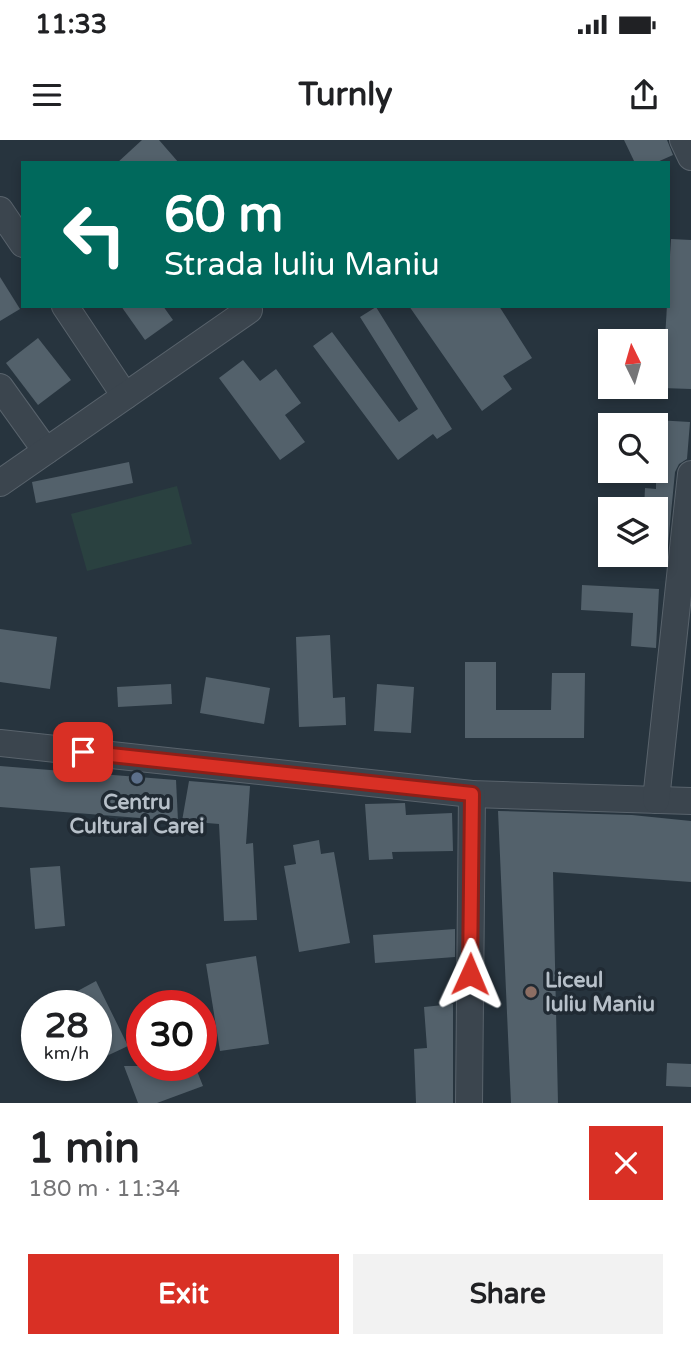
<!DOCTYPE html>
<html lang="en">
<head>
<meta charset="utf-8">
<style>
  body { margin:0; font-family:"Varela Round",sans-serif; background:#f2f2f2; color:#202124; height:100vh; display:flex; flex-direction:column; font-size:26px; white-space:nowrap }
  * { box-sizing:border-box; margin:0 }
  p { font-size:23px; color:#757577 }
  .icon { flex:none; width:38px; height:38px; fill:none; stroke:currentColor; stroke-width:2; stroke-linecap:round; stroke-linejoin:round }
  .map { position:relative; height:963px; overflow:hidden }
  .drawer { display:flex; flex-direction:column; background:#fff; flex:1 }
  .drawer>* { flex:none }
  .hud { position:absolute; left:21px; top:21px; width:649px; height:147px; border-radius:0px; box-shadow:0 4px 10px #0003; background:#00695c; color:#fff; overflow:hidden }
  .needle { width:46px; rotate:355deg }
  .tools { position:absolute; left:598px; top:189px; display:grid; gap:14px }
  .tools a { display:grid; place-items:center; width:70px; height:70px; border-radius:0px; background:#fff; box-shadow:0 4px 10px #0003; font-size:35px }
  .speed { position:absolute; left:21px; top:850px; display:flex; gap:14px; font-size:35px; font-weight:700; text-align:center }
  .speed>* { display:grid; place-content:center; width:91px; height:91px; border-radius:50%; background:#fff; box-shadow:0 4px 10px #0003; line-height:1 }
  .speed small { font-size:18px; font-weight:400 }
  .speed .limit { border:10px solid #d22; background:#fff; color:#111 }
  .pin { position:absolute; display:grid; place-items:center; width:60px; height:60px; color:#fff; margin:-30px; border-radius:14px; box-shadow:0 4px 10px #0006 }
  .me { position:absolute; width:77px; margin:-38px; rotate:1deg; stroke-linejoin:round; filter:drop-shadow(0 0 5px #0008) }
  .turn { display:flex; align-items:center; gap:24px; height:147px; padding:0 28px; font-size:32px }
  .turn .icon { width:91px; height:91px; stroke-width:2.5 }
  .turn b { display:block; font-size:49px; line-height:60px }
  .round { display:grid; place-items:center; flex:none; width:74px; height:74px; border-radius:0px; background:#f2f2f2 }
  .summary { display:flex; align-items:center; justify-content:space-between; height:119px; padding:0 28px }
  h1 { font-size:42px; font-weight:700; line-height:52px }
  .cta { display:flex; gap:14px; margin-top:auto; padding:14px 28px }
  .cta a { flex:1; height:80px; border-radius:0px; background:#d93025; color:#fff; font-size:28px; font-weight:700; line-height:80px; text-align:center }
  .cta a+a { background:#f2f2f2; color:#202124 }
  .status { display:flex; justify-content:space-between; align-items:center; height:49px; padding:0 35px; background:#fff; direction:ltr }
  .status svg { height:19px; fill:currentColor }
  header { display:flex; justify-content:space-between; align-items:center; height:91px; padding:0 28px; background:#fff; font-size:32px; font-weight:700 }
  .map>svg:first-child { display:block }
  .green { fill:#2a4140 }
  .building { fill:#53616b }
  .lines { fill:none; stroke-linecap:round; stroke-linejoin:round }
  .minor-casing { stroke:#59636c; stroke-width:28 }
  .minor { stroke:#3b454e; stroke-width:26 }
  .route-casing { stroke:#8d1f18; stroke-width:18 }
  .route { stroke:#d93025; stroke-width:12 }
  .service-dot { fill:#5c6f8a; stroke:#202a33; stroke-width:2.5 }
  .education-dot { fill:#8d6e63; stroke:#202a33; stroke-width:2.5 }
  .labels { text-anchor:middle; stroke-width:7; stroke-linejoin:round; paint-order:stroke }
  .poi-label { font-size:21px; font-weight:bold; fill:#b7c0c9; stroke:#202a33 }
</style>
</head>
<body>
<div class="status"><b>11:33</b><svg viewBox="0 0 49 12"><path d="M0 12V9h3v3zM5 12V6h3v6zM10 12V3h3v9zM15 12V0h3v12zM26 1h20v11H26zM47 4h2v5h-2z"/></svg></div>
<header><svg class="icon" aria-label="menu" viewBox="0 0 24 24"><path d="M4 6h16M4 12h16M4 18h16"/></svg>Turnly<svg class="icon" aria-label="share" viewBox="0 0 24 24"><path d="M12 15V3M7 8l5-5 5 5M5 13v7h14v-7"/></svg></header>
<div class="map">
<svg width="691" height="963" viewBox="0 0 691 963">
  <rect width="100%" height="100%" fill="#27343e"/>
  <path class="green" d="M 177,346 L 192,404 L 87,431 L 71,374 Z"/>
  <g class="building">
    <path d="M 142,0 L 159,0 L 179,23 L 117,23 Z"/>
    <path d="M 624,0 L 667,0 L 673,15 L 655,23 L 635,23 Z"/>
    <path d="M 671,99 L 691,100 L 691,249 L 662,248 Z"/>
    <path d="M 0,137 L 20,169 L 0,181 Z"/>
    <path d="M 121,166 L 163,166 L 173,180 L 145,200 Z"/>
    <path d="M 409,166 L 499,166 L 532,218 L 503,236 L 512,249 L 482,271 Z"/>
    <path d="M 376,167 L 452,289 L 437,299 L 433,294 L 398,320 L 313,206 L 332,192 L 399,282 L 418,269 L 360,177 Z"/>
    <path d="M 38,198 L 71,240 L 38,265 L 6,223 Z"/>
    <path d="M 243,220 L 260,241 L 276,229 L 301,263 L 285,275 L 305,302 L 280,320 L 219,238 Z"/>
    <path d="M 656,280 L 690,282 L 687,319 L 679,324 L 675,332 L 668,405 L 656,405 L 656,369 L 644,369 L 645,348 L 656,349 Z"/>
    <path d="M 129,322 L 133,343 L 36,363 L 32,342 Z"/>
    <path d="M 582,445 L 659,449 L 656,508 L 631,506 L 633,473 L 581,470 Z"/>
    <path d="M 0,489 L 57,497 L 50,549 L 0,542 Z"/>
    <path d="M 330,495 L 333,558 L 345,557 L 346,585 L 299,587 L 296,497 Z"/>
    <path d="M 465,522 L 496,522 L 496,570 L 551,570 L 552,533 L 585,533 L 584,598 L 465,598 Z"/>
    <path d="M 206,537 L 270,548 L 264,584 L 200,573 Z"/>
    <path d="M 171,544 L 172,564 L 118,567 L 117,547 Z"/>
    <path d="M 377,544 L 414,547 L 411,593 L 374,591 Z"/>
    <path d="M 0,626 L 176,640 L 178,681 L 0,667 Z"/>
    <path d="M 189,641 L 250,646 L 246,704 L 253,703 L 257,780 L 224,781 L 219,684 L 182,681 Z"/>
    <path d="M 405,663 L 406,675 L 452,673 L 453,711 L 392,712 L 393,719 L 369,720 L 365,664 Z"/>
    <path d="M 498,671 L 632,675 L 691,681 L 691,742 L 553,732 L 558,963 L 511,963 Z"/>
    <path d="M 319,700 L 321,714 L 334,712 L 350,803 L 299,812 L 284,726 L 296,724 L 293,705 Z"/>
    <path d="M 60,726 L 65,786 L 35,789 L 30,728 Z"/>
    <path d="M 455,789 L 455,817 L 375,823 L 373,795 Z"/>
    <path d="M 256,816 L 269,904 L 220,911 L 206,824 Z"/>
    <path d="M 96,841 L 128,906 L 96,921 L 96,866 L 50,866 Z"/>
    <path d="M 453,864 L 453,963 L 416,963 L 414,909 L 427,908 L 424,867 Z"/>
    <path d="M 667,923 L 691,924 L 691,947 L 666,946 Z"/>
    <path d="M 124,926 L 195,926 L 203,946 L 157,963 L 138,963 Z"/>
  </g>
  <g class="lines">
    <defs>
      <g id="minor">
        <path d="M 683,0 L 691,17"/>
        <path d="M 0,70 L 23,104"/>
        <path d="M 65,166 L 125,256"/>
        <path d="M 0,247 L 46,311"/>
        <path d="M 0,343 L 249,170"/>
        <path d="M 0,603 L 472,654 L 691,661"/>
        <path d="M 656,660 L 691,334"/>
        <path d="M 469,963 L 472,654"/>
      </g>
    </defs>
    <use href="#minor" class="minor-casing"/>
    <use href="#minor" class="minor"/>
  </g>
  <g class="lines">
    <defs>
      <path id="route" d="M 83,612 L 472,654 L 470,834"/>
    </defs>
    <use href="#route" class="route-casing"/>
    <use href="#route" class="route"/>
  </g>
  <circle class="service-dot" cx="137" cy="638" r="7"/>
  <circle class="education-dot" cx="531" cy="852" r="7"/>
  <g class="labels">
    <g class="poi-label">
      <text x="137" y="669">Centru<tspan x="137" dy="24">Cultural Carei</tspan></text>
      <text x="545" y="847" text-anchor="start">Liceul<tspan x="545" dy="24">Iuliu Maniu</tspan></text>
    </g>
  </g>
</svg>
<div class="tools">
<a><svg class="needle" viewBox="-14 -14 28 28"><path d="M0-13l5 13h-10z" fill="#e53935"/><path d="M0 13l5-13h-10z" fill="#757577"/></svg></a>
<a><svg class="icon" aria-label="search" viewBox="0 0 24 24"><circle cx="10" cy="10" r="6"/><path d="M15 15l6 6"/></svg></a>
<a><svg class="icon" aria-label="layers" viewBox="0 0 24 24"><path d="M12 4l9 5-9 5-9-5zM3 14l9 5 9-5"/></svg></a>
</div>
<div class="speed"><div>28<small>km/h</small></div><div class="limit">30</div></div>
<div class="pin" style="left:83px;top:612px;background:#d93025"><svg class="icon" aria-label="arrive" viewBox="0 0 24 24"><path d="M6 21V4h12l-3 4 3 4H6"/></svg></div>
<svg class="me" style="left:470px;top:834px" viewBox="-20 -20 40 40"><path d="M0-17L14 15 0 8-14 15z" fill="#d93025" stroke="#fff" stroke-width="4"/></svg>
<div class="hud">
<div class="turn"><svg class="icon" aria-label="left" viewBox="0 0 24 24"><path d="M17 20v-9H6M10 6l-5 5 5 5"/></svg><div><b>60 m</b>Strada Iuliu Maniu</div></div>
</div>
</div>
<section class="drawer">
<div class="summary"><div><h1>1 min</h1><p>180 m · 11:34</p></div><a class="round" style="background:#d93025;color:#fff"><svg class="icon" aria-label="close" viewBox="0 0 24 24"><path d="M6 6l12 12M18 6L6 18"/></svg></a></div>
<div class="cta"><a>Exit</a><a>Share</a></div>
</section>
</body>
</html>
